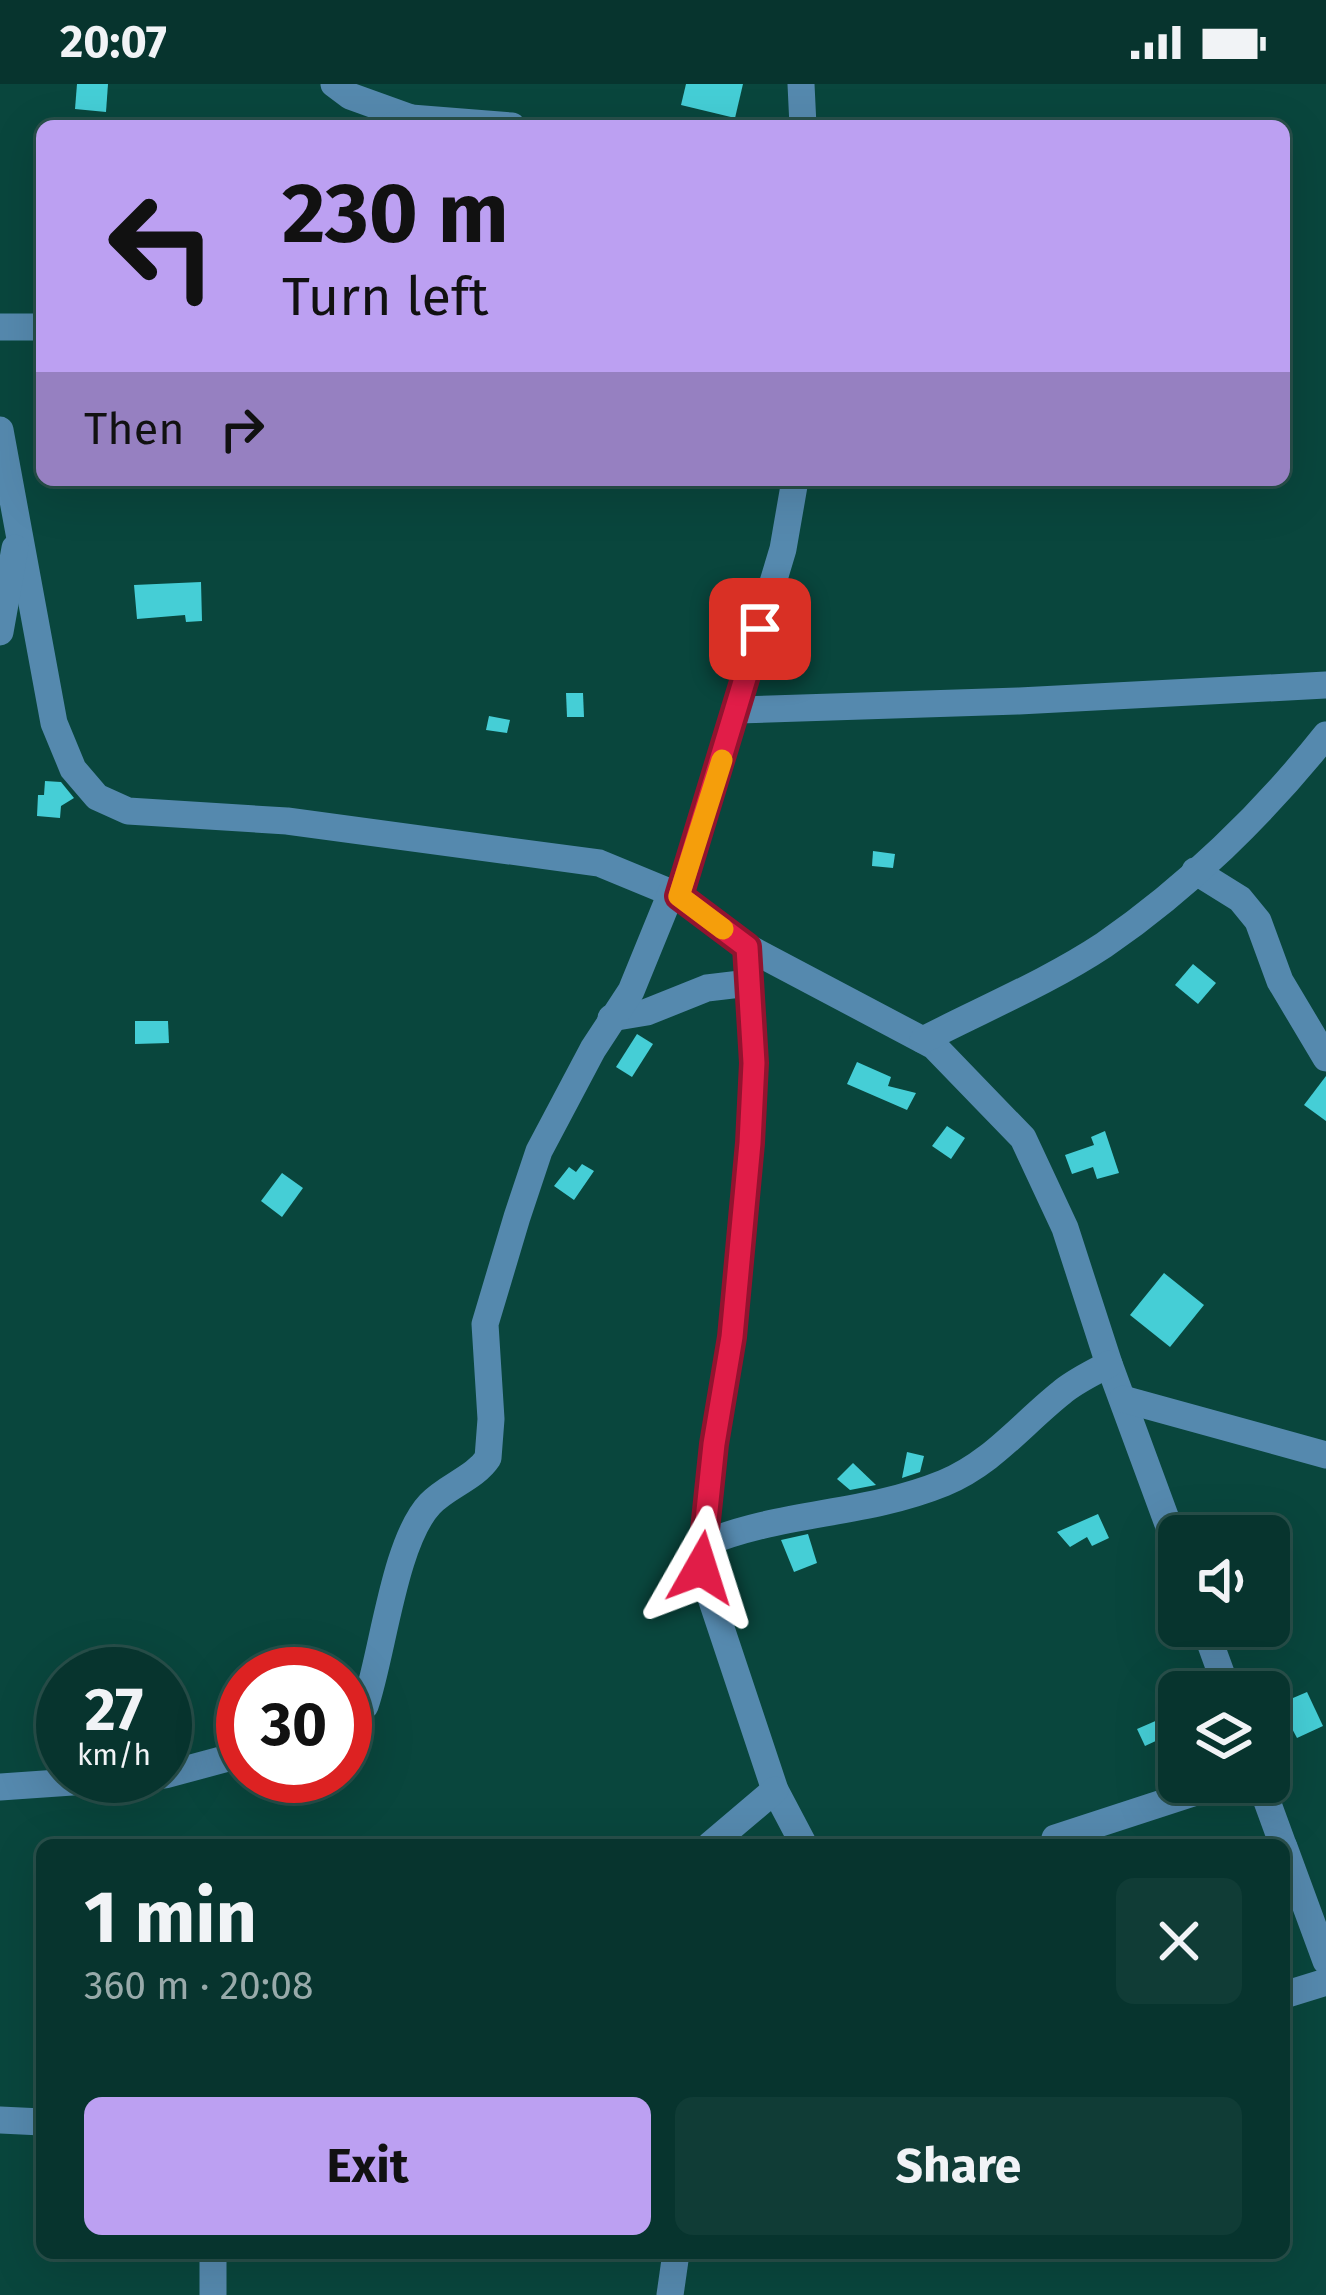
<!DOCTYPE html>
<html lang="en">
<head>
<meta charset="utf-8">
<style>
  body { margin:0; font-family:"Fira Sans",sans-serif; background:#103c36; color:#f1f3f6; height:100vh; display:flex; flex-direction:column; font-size:45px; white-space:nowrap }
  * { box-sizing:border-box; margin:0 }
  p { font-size:39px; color:#98aaaa }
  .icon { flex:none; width:66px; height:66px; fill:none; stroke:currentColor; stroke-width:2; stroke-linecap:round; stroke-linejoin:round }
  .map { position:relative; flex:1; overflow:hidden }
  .drawer { position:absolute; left:36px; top:1755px; width:1254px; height:420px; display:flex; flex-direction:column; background:#07342e; border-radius:18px; box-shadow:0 12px 48px #0002,0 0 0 3px #284f4a }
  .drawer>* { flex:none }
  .hud { position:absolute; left:36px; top:36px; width:1254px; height:366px; border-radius:18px; box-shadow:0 12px 48px #0002,0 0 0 3px #284f4a; background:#bca0f2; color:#111; overflow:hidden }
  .fabs { position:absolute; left:1158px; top:1431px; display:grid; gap:24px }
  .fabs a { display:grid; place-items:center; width:132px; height:132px; border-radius:18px; background:#07342e; box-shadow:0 12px 48px #0002,0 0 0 3px #284f4a; font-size:60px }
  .speed { position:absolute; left:36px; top:1563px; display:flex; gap:24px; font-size:60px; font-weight:700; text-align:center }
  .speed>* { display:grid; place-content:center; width:156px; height:156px; border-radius:50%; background:#07342e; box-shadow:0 12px 48px #0002,0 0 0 3px #284f4a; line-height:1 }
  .speed small { font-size:30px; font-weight:400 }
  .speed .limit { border:18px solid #d22; background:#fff; color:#111 }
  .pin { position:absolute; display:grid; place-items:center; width:102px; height:102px; color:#fff; margin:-51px; border-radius:24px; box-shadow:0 6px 18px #0006 }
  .me { position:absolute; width:132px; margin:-66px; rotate:6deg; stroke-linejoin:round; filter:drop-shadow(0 0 9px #0008) }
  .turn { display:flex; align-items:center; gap:42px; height:252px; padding:0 48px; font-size:54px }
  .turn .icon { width:156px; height:156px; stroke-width:2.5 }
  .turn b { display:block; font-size:84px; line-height:102px }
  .then { display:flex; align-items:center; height:114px; padding:0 48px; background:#0003; gap:24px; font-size:45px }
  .round { display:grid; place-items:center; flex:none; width:126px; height:126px; border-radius:18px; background:#103c36 }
  .headline { display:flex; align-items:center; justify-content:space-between; height:204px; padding:0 48px }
  h1 { font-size:72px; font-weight:700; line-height:90px }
  .action { display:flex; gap:24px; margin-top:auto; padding:24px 48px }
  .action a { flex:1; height:138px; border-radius:18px; background:#bca0f2; color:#111; font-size:48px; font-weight:700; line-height:138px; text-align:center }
  .action a+a { background:#103c36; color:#f1f3f6 }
  .status { display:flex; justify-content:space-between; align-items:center; height:84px; padding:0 60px; background:#07342e; direction:ltr }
  .status svg { height:33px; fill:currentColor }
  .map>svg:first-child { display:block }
  .building { fill:#45ced6 }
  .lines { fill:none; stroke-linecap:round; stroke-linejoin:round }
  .minor { stroke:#5589ae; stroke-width:27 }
  .route-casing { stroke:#92132f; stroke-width:30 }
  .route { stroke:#e11d48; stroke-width:21 }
  .slow { stroke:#f59e0b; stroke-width:21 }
</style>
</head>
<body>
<div class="status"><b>20:07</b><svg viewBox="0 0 49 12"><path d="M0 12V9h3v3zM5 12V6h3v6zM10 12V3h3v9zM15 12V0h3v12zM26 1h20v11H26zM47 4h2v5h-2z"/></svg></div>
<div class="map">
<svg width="1326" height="2211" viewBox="0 0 1326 2211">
  <rect width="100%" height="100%" fill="#09463d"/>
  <g class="building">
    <path d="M 77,0 L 108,0 L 106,28 L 75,25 Z"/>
    <path d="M 686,0 L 743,0 L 735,34 L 681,21 Z"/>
    <path d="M 201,498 L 202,537 L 186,538 L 185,531 L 137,535 L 134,501 Z"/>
    <path d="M 566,609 L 583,609 L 584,633 L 567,633 Z"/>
    <path d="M 489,632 L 510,636 L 507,649 L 486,646 Z"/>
    <path d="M 45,697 L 61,698 L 74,714 L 61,722 L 60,734 L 37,732 L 38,711 L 44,711 Z"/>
    <path d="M 873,767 L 895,770 L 893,784 L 872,782 Z"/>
    <path d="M 1193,880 L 1216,899 L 1198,920 L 1175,901 Z"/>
    <path d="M 135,937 L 168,937 L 169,959 L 135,960 Z"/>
    <path d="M 637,950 L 653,960 L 632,993 L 616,983 Z"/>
    <path d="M 857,978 L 891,993 L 888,1002 L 916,1009 L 907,1026 L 847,1000 Z"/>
    <path d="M 1326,992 L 1326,1037 L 1304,1021 Z"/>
    <path d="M 947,1042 L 965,1054 L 951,1075 L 932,1062 Z"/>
    <path d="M 1105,1047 L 1119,1089 L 1097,1095 L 1093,1083 L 1072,1090 L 1065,1071 L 1094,1061 L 1091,1053 Z"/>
    <path d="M 582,1080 L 594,1087 L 574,1116 L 554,1102 L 569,1083 L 576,1088 Z"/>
    <path d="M 282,1089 L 303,1104 L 282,1133 L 261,1117 Z"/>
    <path d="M 1164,1189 L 1204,1221 L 1170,1263 L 1130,1231 Z"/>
    <path d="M 907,1368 L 924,1372 L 920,1388 L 902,1394 Z"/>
    <path d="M 853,1379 L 876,1401 L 850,1406 L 837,1395 Z"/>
    <path d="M 1098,1430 L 1109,1454 L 1092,1462 L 1087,1453 L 1070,1463 L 1057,1448 Z"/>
    <path d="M 808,1450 L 817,1479 L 794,1488 L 781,1456 Z"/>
    <path d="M 1307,1608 L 1323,1642 L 1297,1654 L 1279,1620 Z"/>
    <path d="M 1167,1632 L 1175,1648 L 1145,1662 L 1137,1645 Z"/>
  </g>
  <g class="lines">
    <g class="minor">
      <path d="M 334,0 L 350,12 L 411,34"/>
      <path d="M 801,0 L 803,42"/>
      <path d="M 392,42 L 411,34 L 512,42"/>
      <path d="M 0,243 L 42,243"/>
      <path d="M 0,346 L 54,639 L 73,685 L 97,713 L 128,727 L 287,737 L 599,779 L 679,812 L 747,863 L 934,962 L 1023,1054 L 1065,1144 L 1109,1280 L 1179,1470"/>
      <path d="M 0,548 L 15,464"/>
      <path d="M 738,626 L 1019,617 L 1326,601"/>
      <path d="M 1195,787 L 1240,815 L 1258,837 L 1280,897 L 1326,974"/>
      <path d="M 679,812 L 783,465 L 795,396"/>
      <path d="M 747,863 L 754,978 L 750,1059 L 732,1253 L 714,1360 L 701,1484 L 775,1706 L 804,1761"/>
      <path d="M 611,934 L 647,928 L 707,904 L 749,899"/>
      <path d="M 923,956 C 983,925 1048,898 1104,861 C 1187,804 1264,729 1326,651"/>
      <path d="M 1123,1315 L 1326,1371"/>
      <path d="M 701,1461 C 781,1427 863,1432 944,1399 C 992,1379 1021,1341 1061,1309 C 1075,1297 1093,1289 1109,1280"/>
      <path d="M 1204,1542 L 1228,1608"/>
      <path d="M 345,1636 L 365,1622 C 383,1569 394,1458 430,1420 C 447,1402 475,1394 488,1374 L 491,1335 L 485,1240 L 517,1133 L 539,1067 L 593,965 L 631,907 L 671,809"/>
      <path d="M 165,1691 L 243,1670"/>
      <path d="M 1260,1698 L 1283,1761"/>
      <path d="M 0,1703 L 159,1692"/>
      <path d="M 1055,1754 L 1227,1698"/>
      <path d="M 710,1761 L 775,1706"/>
      <path d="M 1284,1763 L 1326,1877"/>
      <path d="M 1284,1911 L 1326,1898"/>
      <path d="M 0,2036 L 42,2038"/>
      <path d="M 213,2169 L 213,2211"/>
      <path d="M 670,2211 L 676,2169"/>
    </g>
  </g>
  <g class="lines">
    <defs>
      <path id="route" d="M 701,1484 L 714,1360 L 732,1253 L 750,1059 L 754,979 L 747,863 L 679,812 L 760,545"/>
    </defs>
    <use href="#route" class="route-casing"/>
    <use href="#route" class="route"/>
    <path class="slow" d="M 722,676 L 679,812 L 723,845"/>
  </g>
</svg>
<div class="fabs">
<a><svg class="icon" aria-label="sound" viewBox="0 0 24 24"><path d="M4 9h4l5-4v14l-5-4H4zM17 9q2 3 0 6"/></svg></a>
<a><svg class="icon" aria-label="layers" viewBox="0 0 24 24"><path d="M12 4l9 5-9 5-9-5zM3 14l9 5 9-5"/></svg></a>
</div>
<div class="speed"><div>27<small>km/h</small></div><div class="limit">30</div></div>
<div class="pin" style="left:760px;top:545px;background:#d93025"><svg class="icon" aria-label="arrive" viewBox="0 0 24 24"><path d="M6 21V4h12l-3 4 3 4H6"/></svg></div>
<svg class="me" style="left:701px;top:1484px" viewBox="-20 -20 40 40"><path d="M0-17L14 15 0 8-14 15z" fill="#e11d48" stroke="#fff" stroke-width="4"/></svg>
<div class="hud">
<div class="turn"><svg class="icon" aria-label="left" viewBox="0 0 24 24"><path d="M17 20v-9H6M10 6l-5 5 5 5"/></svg><div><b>230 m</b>Turn left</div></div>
<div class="then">Then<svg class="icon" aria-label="right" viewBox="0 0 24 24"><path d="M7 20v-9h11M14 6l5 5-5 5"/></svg></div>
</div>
<section class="drawer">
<div class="headline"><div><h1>1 min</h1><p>360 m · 20:08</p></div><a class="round"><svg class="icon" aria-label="close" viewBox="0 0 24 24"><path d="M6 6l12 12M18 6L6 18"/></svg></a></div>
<div class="action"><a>Exit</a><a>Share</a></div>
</section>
</div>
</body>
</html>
